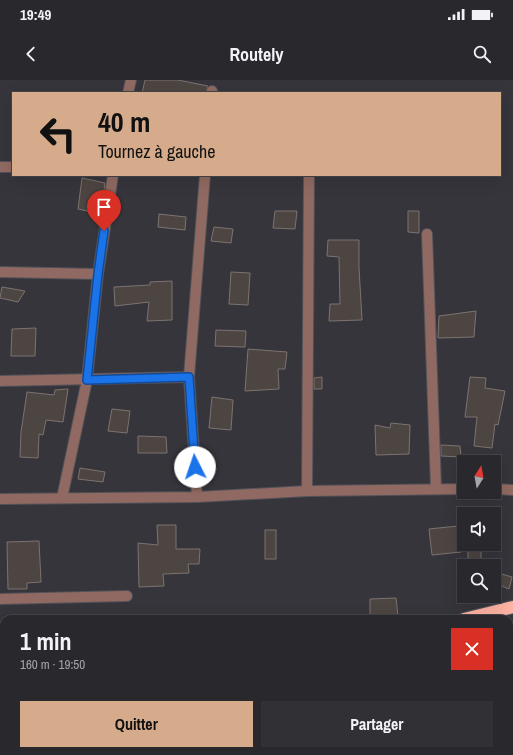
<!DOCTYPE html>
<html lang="fr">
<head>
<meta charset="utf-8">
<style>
  body { margin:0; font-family:"Archivo Narrow",sans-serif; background:#313035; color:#f1f3f6; height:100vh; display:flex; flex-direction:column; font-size:15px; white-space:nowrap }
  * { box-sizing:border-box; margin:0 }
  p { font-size:13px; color:#a5a6aa }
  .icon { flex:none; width:22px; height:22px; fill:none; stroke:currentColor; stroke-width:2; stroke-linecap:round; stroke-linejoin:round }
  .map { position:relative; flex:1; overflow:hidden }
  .panel { position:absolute; left:0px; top:535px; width:513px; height:140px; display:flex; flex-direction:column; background:#29282d; border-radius:12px 12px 0 0; box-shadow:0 4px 16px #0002,0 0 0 1px #454449 }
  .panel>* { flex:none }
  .top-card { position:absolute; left:12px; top:12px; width:489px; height:84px; border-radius:0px; box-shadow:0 4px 16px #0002,0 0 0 1px #454449; background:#d6ab8b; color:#111; overflow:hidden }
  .needle { width:26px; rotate:11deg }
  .buttons { position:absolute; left:457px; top:375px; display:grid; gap:8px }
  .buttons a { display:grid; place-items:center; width:44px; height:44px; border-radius:0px; background:#29282d; box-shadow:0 4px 16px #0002,0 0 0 1px #454449; font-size:20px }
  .pin { position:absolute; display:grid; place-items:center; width:34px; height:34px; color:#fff; margin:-41px -17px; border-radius:50% 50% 50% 0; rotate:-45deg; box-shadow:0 0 4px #0007 }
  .pin .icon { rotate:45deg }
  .me { position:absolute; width:44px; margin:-22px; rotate:356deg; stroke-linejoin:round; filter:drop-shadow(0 0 3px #0008) }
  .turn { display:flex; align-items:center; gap:14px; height:84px; padding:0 20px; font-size:18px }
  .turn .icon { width:52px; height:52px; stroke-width:2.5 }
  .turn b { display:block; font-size:28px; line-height:34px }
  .round { display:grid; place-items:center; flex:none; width:42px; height:42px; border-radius:0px; background:#313035 }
  .overview { display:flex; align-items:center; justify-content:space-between; height:68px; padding:0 20px }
  h1 { font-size:24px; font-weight:800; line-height:30px }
  .primary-button { display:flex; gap:8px; margin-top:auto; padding:8px 20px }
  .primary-button a { flex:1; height:46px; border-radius:0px; background:#d6ab8b; color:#111; font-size:16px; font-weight:800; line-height:46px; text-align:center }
  .primary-button a+a { background:#313035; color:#f1f3f6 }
  .status { display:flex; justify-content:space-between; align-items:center; height:28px; padding:0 20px; background:#29282d; direction:ltr }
  .status svg { height:11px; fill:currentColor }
  header { display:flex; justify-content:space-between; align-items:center; height:52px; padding:0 20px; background:#29282d; font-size:18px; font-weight:800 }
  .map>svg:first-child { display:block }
  .building { fill:#4d4542; stroke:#7c736f }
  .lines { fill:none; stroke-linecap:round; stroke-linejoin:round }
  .minor-casing { stroke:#545259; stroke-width:12 }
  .highway-casing { stroke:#545259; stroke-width:14 }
  .minor { stroke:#906a62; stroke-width:10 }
  .highway { stroke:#ffb5a5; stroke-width:12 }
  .route-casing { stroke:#114b97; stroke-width:10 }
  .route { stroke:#1a73e8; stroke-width:7 }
</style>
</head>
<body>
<div class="status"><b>19:49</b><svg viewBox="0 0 49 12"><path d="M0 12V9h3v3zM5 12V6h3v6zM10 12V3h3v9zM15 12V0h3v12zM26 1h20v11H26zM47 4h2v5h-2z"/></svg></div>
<header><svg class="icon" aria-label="back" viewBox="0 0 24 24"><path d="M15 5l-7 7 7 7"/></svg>Routely<svg class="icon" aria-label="search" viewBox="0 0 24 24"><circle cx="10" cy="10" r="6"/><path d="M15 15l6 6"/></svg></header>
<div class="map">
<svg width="513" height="675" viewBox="0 0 513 675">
  <rect width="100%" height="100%" fill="#37353c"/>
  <g class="building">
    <path d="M 145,0 L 178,0 L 208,6 L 206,13 L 142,13 Z"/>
    <path d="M 82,98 L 105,103 L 101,134 L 78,129 Z"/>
    <path d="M 275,131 L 297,131 L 295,149 L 273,148 Z"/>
    <path d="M 408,131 L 419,131 L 419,153 L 408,152 Z"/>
    <path d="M 159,134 L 186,137 L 185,150 L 158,147 Z"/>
    <path d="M 214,147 L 233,149 L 231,163 L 211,161 Z"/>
    <path d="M 328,160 L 359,160 L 359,188 L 362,240 L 329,241 L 330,224 L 340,224 L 339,177 L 327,176 Z"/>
    <path d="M 231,192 L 250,193 L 248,225 L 229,224 Z"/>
    <path d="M 172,201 L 172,240 L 147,241 L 149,222 L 115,226 L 114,207 L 150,205 L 150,202 Z"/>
    <path d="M 2,207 L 25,211 L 18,222 L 0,218 Z"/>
    <path d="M 476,231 L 474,257 L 438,258 L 439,236 Z"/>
    <path d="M 36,248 L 35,276 L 11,276 L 12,249 Z"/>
    <path d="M 216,250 L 246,251 L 245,267 L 215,266 Z"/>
    <path d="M 248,269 L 287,272 L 285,289 L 278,289 L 279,309 L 245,311 Z"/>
    <path d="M 322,297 L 322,309 L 314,309 L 314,298 Z"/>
    <path d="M 470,297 L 486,298 L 485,308 L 505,311 L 498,345 L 495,344 L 492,368 L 474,366 L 477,337 L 465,337 Z"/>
    <path d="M 68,309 L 63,342 L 46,340 L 43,355 L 39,354 L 38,378 L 20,377 L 21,352 L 27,312 L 54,315 L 55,310 Z"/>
    <path d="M 212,317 L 233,320 L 231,350 L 209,348 Z"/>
    <path d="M 112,329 L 130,331 L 127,353 L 108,351 Z"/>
    <path d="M 391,343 L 410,345 L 409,374 L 376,375 L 375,345 L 390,348 Z"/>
    <path d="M 138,356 L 166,357 L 167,373 L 138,373 Z"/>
    <path d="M 441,365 L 460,366 L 461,377 L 441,376 Z"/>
    <path d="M 80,388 L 105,392 L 103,402 L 78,399 Z"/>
    <path d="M 157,445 L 176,445 L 176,469 L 200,469 L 199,484 L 188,484 L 189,493 L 163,494 L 164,506 L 139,507 L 138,463 L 158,465 Z"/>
    <path d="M 458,446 L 461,472 L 432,475 L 429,449 Z"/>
    <rect x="265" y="450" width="11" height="29"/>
    <path d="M 39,461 L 41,502 L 27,503 L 27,509 L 8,509 L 7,462 Z"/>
    <rect x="468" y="464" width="13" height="22"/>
    <path d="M 502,494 L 512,497 L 509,509 L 499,505 Z"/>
    <path d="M 396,518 L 398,536 L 387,539 L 370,539 L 370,519 Z"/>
  </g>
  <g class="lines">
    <defs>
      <g id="minor">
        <path d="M 128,13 L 131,0"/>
        <path d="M 212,13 L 212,11"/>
        <path d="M 0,87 L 13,87"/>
        <path d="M 427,154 L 436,408"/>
        <path d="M 0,192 L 98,194"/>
        <path d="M 0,301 L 189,297"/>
        <path d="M 494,409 L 513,410"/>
        <path d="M 307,411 L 309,95"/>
        <path d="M 197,417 L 189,297 L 205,95"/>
        <path d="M 62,418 L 87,300 L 98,194 L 113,95"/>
        <path d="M 0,419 L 197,417 L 307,411 L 464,409"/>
        <path d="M 0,519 L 127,516"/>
        <path d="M 0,547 L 4,580"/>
        <path d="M 509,631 L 513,630"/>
        <path d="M 15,671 L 16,675"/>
        <path d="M 476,671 L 476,675"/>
      </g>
      <g id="highway">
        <path d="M 464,539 L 513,527"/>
        <path d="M 509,549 L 513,548"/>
        <path d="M 115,675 L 125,671"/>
        <path d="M 170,675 L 180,671"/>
      </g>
    </defs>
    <use href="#minor" class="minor-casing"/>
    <use href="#highway" class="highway-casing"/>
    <use href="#minor" class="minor"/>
    <use href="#highway" class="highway"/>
  </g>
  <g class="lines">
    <defs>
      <path id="route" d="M 104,151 L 98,194 L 87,300 L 189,297 L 195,387"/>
    </defs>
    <use href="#route" class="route-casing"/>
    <use href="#route" class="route"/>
  </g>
</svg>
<div class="buttons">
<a><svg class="needle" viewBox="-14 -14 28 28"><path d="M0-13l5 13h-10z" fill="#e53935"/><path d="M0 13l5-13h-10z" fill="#a5a6aa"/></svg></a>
<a><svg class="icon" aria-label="sound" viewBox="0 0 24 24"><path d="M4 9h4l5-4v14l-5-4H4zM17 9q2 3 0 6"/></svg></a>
<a><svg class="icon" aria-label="search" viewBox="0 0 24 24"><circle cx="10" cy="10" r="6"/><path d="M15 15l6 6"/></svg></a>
</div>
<div class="pin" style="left:104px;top:151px;background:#d93025"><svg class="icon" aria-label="arrive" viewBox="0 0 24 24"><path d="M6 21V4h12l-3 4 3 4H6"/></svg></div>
<svg class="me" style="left:195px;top:387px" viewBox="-20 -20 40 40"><circle r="19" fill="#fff"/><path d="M0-13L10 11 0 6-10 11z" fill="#1a73e8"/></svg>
<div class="top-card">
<div class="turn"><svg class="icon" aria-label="left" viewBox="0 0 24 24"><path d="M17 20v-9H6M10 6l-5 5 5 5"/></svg><div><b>40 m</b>Tournez à gauche</div></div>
</div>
<section class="panel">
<div class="overview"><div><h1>1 min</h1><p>160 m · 19:50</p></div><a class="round" style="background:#d93025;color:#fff"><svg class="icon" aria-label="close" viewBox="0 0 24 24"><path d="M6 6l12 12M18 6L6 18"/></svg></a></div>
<div class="primary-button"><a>Quitter</a><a>Partager</a></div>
</section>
</div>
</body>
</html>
